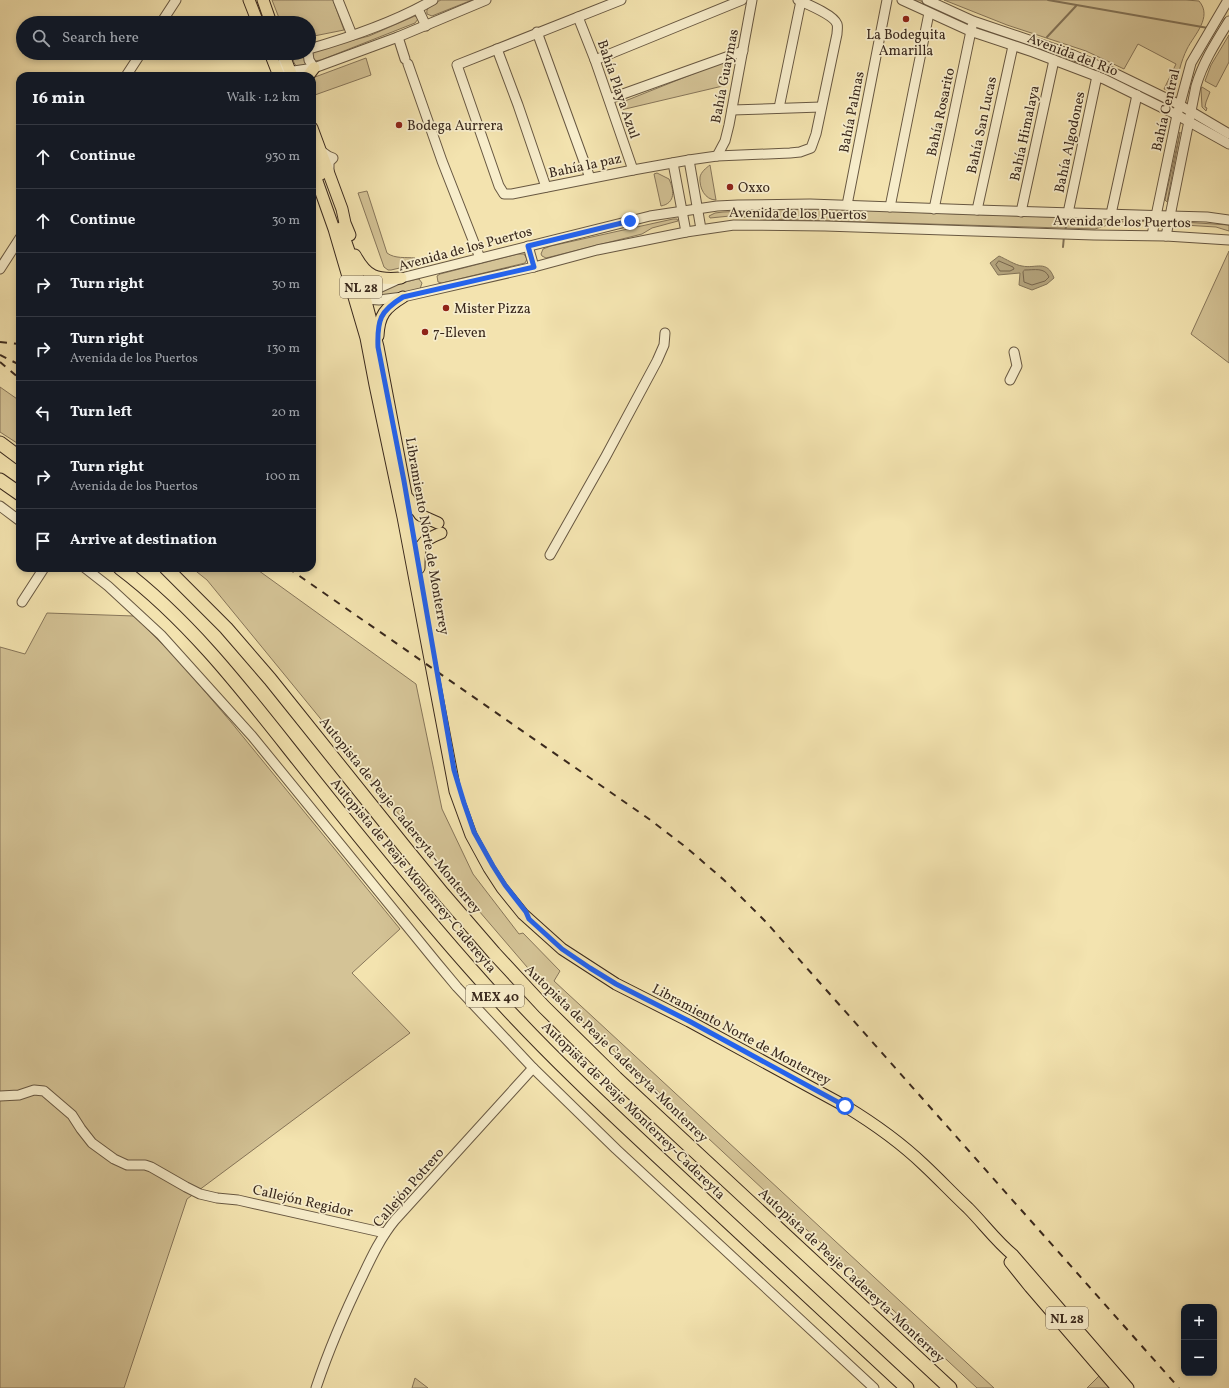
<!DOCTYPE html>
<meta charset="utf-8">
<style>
:root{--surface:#171b24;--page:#242831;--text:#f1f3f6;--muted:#9ea1a6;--line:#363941}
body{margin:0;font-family:Vollkorn,serif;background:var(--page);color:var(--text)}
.controls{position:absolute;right:12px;bottom:12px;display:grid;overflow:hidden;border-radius:8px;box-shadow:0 2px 6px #0003}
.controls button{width:36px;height:36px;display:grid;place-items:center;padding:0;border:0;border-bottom:1px solid var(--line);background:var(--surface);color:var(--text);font:20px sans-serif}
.stop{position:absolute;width:12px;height:12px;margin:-9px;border:3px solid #2563eb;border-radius:50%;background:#fff}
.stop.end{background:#2563eb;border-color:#fff;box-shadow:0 1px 4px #0008}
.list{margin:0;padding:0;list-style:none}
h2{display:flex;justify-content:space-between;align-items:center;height:52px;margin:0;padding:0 16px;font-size:17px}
h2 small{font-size:13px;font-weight:400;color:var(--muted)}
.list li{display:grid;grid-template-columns:26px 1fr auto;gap:12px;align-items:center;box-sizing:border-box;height:64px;padding:0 16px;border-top:1px solid var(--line)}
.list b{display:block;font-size:15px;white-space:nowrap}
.list p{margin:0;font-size:13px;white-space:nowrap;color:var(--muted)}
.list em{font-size:13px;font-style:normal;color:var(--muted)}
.icon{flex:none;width:22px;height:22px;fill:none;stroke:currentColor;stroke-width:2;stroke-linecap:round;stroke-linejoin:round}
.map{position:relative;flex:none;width:1229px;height:1388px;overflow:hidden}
.search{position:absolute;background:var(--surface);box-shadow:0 2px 6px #0003;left:16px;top:16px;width:300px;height:44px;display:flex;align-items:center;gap:10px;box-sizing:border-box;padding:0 14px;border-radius:22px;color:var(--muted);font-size:15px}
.panel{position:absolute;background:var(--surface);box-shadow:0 2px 6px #0003;left:16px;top:72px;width:300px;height:500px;border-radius:12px}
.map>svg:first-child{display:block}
</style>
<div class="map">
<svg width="1229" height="1388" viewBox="0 0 1229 1388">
<rect width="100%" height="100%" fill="#f3e3af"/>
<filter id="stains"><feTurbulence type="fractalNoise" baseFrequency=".005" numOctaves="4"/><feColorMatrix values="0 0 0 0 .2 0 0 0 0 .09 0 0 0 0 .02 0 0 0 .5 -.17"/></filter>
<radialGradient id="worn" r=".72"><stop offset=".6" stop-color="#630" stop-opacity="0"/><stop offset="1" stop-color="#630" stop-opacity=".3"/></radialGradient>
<!-- green -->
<g fill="#d4c396" stroke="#87765a">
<path d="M 272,0 L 333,0 L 344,30 L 309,37 L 309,23 L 281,23 Z"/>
<path d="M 441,0 L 472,0 L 432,16 L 427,14 C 425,6 435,3 441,0 Z"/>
<path d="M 914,0 L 919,0 L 965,22 L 965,23 Z"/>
<path d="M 944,0 L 1186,0 L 1199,1 C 1213,17 1194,35 1187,49 C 1181,61 1178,75 1175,88 L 1170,91 L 1164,89 L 1176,64 L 1138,44 L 1124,69 L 1086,51 L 1007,25 Z"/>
<path d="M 415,16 L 418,19 L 415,23 L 321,60 L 314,61 L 312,60 L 311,52 L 315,50 L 369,36 Z"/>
<path d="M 983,28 L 1049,49 L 1104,73 L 1049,51 L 984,31 Z"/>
<path d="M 1229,35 L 1229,62 L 1216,87 L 1205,81 L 1211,65 Z"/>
<path d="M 306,53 L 309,65 C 301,67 294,69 293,58 L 295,56 Z"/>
<path d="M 366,58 L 371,75 L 312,96 L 312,79 L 315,77 Z"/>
<path d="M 728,60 L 732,60 L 733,61 L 727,85 L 621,110 L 620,103 Z"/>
<path d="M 1202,87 L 1210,92 L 1206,102 L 1205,107 L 1207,108 L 1206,111 L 1202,107 L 1201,89 Z"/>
<path d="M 1180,132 L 1180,133 L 1167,202 L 1165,200 Z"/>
<path d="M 710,165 L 716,200 C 705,200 699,188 700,177 C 701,172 706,168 710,165 Z"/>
<path d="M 657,173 L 669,179 C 674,190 676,203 661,206 L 654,174 Z"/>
<path d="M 367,191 L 387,253 C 395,259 406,257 415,258 L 417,264 L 391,270 L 388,270 L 384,267 L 358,193 Z"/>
<path d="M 825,208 L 931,213 L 1141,220 L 1150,221 L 1117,222 L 1095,229 L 765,219 L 730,216 L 710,218 L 709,216 L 715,213 L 723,212 Z"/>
<path d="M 673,219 L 677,219 L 678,221 L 652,228 L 642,234 L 546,258 L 542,256 L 541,254 L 543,249 L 551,246 Z"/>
<path d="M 1183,222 L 1229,225 L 1229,231 L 1216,227 L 1184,225 L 1182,224 Z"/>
<path d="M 1229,251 L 1229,363 L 1191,334 Z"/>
<path d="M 518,254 L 524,254 L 527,259 L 525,263 L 442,283 L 438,282 L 437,276 L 440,274 Z"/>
<path d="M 417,279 L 419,279 L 422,283 L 420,289 L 384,298 L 379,294 L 383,288 Z"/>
<path d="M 0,387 L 20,401 L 20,445 L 0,432 Z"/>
<path d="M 192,568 L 255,568 L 416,684 L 442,809 L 473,874 L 519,934 L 523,933 L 560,971 L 554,981 L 994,1388 L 977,1388 L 539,981 L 455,883 L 207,580 Z"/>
<path d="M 47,613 L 134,616 L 178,660 L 231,722 L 400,929 L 352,973 L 410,1033 L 187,1199 L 124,1388 L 0,1388 L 0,647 L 25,654 Z"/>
<path d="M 1099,1376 L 1110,1388 L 1087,1388 Z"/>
<path d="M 415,1378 L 428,1388 L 412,1388 Z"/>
</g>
<!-- water -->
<path fill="#b4a47d" stroke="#837357" d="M 999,256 C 1006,259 1015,265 1022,266 C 1036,269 1047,259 1054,278 L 1047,284 L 1032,290 L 1019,285 L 1020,273 L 998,275 L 990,263 Z"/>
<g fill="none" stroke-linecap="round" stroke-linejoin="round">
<!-- shore -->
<g stroke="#77664d" stroke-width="1">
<path d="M 999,261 L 1013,267 L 1014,269 L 1010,271 L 1000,271 L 996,265 Z"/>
<path d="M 1025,270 C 1034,270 1045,267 1049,277 L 1045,281 L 1032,285 L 1024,282 L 1023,272 Z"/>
</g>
<!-- stream -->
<g stroke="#837357" stroke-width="2">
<path d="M 1048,0 L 1208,28"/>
<path d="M 1047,37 L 1076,6"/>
<path d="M 1065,232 L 1068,216"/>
<path d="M 1063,247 L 1064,236"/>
</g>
<!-- minor casing -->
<g stroke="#685842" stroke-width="11">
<g id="minor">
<path d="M 338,0 L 352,35"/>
<path d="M 621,0 L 457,65 L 499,186 L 504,194 L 512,194 L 633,170 L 689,160 L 717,156 L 790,153 L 800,152 L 811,148 L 816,134 L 837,34 C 837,31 838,27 837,24 C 834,15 807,4 798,0"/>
<path d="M 902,0 L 970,31 L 1033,52 L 1104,79 L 1177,115 L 1229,144"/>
<path d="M 927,0 L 973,21 L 1073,55 L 1108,70 L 1180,105 L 1229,134"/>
<path d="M 418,9 L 426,26"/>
<path d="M 578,17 L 595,60 L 633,170"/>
<path d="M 161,23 L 176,0"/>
<path d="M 537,32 L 590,178"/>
<path d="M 398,37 L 405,59"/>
<path d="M 309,49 C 351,37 395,22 433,0"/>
<path d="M 497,49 L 518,105 L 546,187"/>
<path d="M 294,53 C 287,56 283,59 282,67 L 294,71 L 314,68 L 398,37 L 486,0"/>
<path d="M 308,53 L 309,60 L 314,68"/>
<path d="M 595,60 L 742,0"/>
<path d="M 408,64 L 442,161 L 480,258"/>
<path d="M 126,76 L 141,53"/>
<path d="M 609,99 L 743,51"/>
<path d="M 779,108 L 801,1"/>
<path d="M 732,110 L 821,107"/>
<path d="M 321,151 L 328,156 L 333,158 L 329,162 L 329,172"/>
<path d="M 717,156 L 725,141 L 729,125 L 752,0"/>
<path d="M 689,160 L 701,229"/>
<path d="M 673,163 L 686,232"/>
<path d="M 847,205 L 887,0"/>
<path d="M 890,207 L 929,13"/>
<path d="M 934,209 L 972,26"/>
<path d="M 977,210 L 1013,46"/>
<path d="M 1021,212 L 1054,60"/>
<path d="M 1068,213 L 1097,76"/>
<path d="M 1111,214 L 1137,95"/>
<path d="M 1152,235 L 1177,115 L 1191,63 L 1228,0"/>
<path d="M 1166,236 L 1196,86 C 1203,62 1216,42 1229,21"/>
<path d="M 528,246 L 534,267"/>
<path d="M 0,269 L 20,238"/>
<path d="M 365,299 L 379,288 L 401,278 L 650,216 L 717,206 L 738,205 L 810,204 L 977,210 L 1170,216 L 1207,217 L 1229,220"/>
<path d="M 365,299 L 379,300 L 403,297 L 534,267 L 597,250 L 686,232 L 734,225 L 825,226 L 1094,235 L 1166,236 L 1229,240"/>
<path d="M 1010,380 L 1017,366 L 1014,352"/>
<path d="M 0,506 L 20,521"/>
<path d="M 550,555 L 606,456 L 657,361 L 664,345 L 665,333"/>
<path d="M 85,568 L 108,586 L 161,635 L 252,736 L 437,963 L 457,987 L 533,1068 L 616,1149 L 874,1388"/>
<path d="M 22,602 L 44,568"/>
<path d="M 0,1096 L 19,1095 L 34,1090 L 44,1091 L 72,1115 L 81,1129 L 92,1143 L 114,1159 L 127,1165 L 145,1165 L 151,1167 L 186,1187 L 200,1194 L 217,1198 L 238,1200 L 385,1233"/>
<path d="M 316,1388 C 329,1349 345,1312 363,1275 C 372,1256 381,1237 395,1220 L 533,1068"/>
</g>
</g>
<!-- major casing -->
<g stroke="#3a291d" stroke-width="13">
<g id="major">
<path d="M 249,0 L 258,23"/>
<path d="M 263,0 L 271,23"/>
<path d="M 270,53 L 279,76"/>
<path d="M 283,53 L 292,76"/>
<path d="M 308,76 L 314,68"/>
<path d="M 312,128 L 342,209 L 345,223 L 350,235"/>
<path d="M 312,149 L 321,174"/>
<path d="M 312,167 L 334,229 L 366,338 L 375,385 L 403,517 L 455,791 L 471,835 L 489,868 L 502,888 L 523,914 L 562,949 L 616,984 L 689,1021 L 845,1106 C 873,1123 900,1142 924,1165 C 939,1179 953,1194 968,1208 C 983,1223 996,1241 1013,1255 L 1128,1388"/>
<path d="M 341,228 L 364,294 L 378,347 L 409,510"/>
<path d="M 355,255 C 367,277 376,280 401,278"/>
<path d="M 378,336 C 379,315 385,308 403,297"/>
<path d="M 409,499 L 420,515 L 438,523"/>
<path d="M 419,568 C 419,545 419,542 441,533"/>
<path d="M 1010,1262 L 1030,1287 L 1117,1388"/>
</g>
</g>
<!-- highway casing -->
<g stroke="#3a291d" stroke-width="15">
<g id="highway">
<path d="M 0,443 L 20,458"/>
<path d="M 0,480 L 20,494"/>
<path d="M 120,568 C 189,620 242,689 295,756 C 352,828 409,899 470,968 C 544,1053 627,1128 710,1205 C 776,1266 842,1327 907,1388"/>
<path d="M 166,568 L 226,628 L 270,679 L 403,845 L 443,894 L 494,953 L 544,1007 L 616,1078 L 950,1388"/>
</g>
</g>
<!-- minor -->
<use href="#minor" stroke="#f7edcb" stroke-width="9"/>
<!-- major -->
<use href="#major" stroke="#f3e3af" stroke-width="11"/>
<!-- highway -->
<use href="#highway" stroke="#f3e3af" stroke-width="13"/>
<!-- rail -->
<g stroke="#3a291d" stroke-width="2" stroke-dasharray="7 7" stroke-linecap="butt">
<path d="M 0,342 L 20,344"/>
<path d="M 0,355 L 20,365"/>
<path d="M 0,362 L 20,379"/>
<path d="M 288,568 L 649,819 L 687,848 L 724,880 L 766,922 L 1179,1388"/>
</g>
</g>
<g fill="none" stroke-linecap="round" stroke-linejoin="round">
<!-- route -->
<path stroke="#2563eb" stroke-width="5" d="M 630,221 L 528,246 L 534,267 L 403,297 C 380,311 377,320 378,347 L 404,481 L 454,770 L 464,803 L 474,832 L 493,866 L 505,885 L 526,912 L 529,919 L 562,949 L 590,968 L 616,984 L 689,1021 L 845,1106"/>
</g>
<!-- markers -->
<g fill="#8f2418" stroke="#f7edcb" stroke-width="1.5">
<circle cx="906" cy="19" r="4"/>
<circle cx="399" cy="125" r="4"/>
<circle cx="730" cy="187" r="4"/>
<circle cx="446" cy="308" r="4"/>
<circle cx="425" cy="332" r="4"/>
</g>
<g text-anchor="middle" stroke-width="3.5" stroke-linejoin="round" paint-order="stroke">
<!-- shield labels -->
<g fill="#f7edcb" stroke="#736451" stroke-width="1">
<rect x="340" y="276" width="42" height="22" rx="3"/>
<rect x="466" y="985" width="58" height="22" rx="3"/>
<rect x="1046" y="1307" width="42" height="22" rx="3"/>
</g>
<g font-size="13" font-weight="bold" fill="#3a291d">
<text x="361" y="292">NL 28</text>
<text x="495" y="1001">MEX 40</text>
<text x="1067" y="1323">NL 28</text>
</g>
<!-- poi labels -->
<g font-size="14" fill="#3a291d" stroke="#f7edcb" text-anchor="start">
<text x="906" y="39" text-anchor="middle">La Bodeguita<tspan x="906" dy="16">Amarilla</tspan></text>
<text x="407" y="130">Bodega Aurrera</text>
<text x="738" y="192">Oxxo</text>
<text x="454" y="313">Mister Pizza</text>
<text x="433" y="337">7-Eleven</text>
</g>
<!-- street labels -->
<g font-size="14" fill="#3a291d" stroke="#f7edcb">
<text transform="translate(1073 54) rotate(21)" y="5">Avenida del Río</text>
<text transform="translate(724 76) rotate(-79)" y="5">Bahía Guaymas</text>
<text transform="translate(619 89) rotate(71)" y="5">Bahía Playa Azul</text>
<text transform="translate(1165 110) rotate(-77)" y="5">Bahía Central</text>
<text transform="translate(851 112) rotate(-79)" y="5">Bahía Palmas</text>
<text transform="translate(940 112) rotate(-78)" y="5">Bahía Rosarito</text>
<text transform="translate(981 125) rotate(-78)" y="5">Bahía San Lucas</text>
<text transform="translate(1024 133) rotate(-78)" y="5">Bahía Himalaya</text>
<text transform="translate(1069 142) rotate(-78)" y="5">Bahía Algodones</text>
<text transform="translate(585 165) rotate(-12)" y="5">Bahía la paz</text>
<text transform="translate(798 213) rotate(1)" y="5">Avenida de los Puertos</text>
<text transform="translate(1122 221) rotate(1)" y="5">Avenida de los Puertos</text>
<text transform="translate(465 248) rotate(-15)" y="5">Avenida de los Puertos</text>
<text transform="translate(428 536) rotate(80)" y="5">Libramiento Norte de Monterrey</text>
<text transform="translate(401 815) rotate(51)" y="5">Autopista de Peaje Cadereyta-Monterrey</text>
<text transform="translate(414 875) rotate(50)" y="5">Autopista de Peaje Monterrey-Cadereyta</text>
<text transform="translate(742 1034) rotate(28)" y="5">Libramiento Norte de Monterrey</text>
<text transform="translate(617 1053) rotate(44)" y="5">Autopista de Peaje Cadereyta-Monterrey</text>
<text transform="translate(634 1110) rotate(44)" y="5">Autopista de Peaje Monterrey-Cadereyta</text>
<text transform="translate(408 1187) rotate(-49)" y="5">Callejón Potrero</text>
<text transform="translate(303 1200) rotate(13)" y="5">Callejón Regidor</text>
<text transform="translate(852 1275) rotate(43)" y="5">Autopista de Peaje Cadereyta-Monterrey</text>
</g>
</g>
<rect width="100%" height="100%" filter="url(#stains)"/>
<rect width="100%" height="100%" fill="url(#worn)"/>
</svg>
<div class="controls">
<button>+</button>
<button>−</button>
</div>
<div class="stop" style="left:845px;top:1106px"></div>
<div class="stop end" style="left:630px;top:221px"></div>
<div class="search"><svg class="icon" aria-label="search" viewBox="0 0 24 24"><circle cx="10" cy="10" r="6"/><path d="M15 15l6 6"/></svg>Search here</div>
<section class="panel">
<h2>16 min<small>Walk · 1.2 km</small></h2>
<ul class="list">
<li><svg class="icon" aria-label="ahead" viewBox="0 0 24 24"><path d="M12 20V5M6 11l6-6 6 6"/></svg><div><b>Continue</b></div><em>930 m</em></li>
<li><svg class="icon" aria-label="ahead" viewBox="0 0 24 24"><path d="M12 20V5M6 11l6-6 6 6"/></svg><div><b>Continue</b></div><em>30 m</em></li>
<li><svg class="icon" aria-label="right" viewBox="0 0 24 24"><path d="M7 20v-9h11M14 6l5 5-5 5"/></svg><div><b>Turn right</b></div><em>30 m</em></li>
<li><svg class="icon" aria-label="right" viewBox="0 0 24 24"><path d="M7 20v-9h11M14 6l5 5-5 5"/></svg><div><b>Turn right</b><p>Avenida de los Puertos</p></div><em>130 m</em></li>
<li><svg class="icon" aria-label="left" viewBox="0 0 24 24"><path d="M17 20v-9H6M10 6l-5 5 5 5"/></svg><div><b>Turn left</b></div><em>20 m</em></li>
<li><svg class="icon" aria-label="right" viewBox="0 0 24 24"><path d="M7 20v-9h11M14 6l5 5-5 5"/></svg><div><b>Turn right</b><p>Avenida de los Puertos</p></div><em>100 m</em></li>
<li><svg class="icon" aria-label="arrive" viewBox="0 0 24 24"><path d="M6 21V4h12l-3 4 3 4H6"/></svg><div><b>Arrive at destination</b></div></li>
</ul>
</section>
</div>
